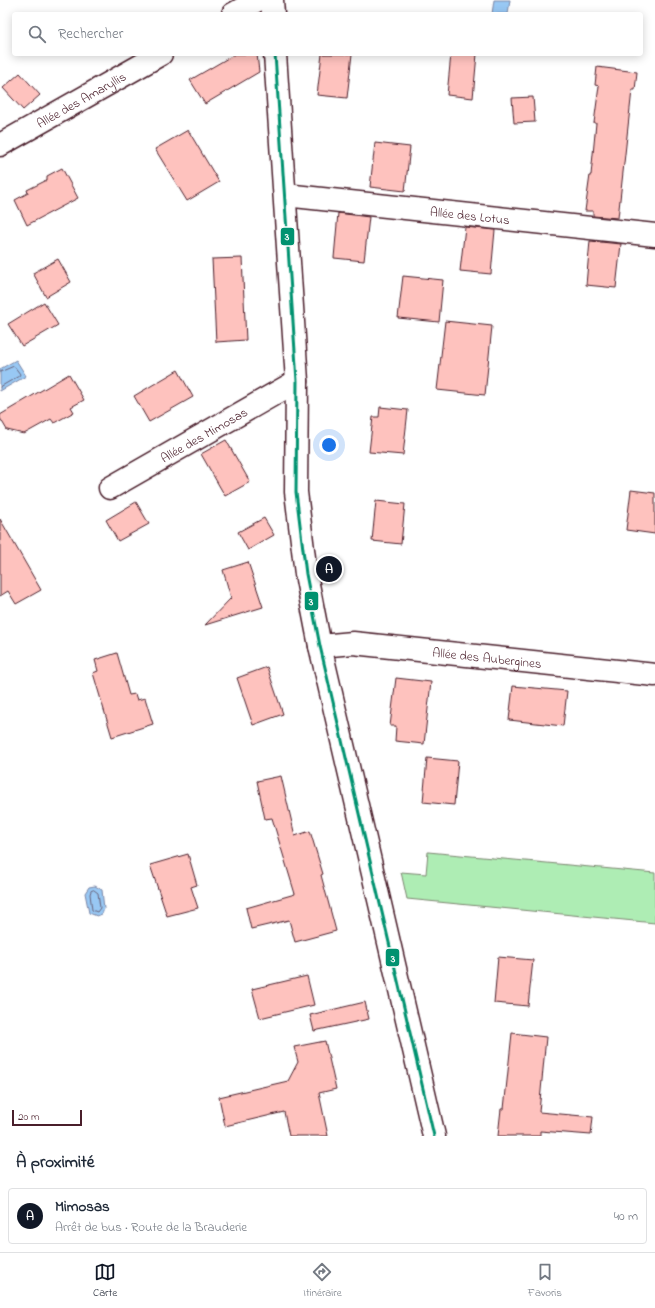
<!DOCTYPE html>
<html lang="fr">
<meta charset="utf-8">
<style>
:root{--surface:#fff;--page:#f6f6f7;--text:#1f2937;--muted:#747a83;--line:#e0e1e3;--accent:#111827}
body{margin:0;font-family:"Indie Flower",sans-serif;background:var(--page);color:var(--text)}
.scale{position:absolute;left:12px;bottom:10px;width:70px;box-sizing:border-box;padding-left:4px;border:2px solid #4a1f2b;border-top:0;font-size:11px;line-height:14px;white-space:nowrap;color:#4a1f2b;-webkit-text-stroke:3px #fff;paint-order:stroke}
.you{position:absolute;left:329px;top:445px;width:14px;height:14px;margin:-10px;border:3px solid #fff;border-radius:50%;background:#1a73e8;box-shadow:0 0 0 6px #1a73e833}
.badge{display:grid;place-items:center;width:26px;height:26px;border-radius:50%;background:var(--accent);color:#fff;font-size:13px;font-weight:700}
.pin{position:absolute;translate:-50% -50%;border:2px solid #fff;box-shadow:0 1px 4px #0006}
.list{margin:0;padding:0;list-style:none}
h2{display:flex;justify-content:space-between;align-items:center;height:52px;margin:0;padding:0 16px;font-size:17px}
h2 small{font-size:13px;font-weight:400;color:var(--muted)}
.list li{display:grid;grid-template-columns:26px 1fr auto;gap:12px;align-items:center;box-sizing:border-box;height:56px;margin:0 8px 8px;padding:0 8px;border:1px solid var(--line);border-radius:4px}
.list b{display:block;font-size:15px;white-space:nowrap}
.list p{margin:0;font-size:13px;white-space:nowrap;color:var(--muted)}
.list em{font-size:13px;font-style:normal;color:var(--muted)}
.icon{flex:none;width:22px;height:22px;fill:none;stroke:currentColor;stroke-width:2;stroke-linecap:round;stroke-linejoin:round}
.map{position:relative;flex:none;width:655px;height:1136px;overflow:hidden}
.search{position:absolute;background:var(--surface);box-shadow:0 2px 10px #0003;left:12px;right:12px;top:12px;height:44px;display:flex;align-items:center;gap:10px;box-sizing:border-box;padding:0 14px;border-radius:4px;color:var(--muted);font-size:15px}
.sheet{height:116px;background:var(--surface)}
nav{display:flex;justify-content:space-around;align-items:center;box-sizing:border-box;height:56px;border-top:1px solid var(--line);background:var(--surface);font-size:11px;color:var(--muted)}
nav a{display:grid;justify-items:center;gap:2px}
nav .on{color:var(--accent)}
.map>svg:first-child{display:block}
</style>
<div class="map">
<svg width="655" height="1136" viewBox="0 0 655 1136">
<rect width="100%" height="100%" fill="#fff"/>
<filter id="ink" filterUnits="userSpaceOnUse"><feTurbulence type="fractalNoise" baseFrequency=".025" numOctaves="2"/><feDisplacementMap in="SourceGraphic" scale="8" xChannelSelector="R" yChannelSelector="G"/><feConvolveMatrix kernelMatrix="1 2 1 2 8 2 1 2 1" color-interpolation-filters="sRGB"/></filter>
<g filter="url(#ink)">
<!-- green -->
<path fill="#aeedb4" stroke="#7c8670" d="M 428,852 L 655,873 L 655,923 L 407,899 L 401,872 L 426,874 Z"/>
<!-- water -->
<g fill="#98c8f4" stroke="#7984a4">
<path d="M 494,0 L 510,0 L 508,14 L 492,14 Z"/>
<path d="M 16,360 L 26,376 L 0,391 L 0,369 Z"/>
<path d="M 95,886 L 102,890 L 104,909 L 102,914 L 97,916 L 89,913 L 85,893 L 89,887 Z"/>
</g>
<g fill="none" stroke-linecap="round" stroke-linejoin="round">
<!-- shore -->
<g stroke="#69637b" stroke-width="1">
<path d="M 0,372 L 14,366 L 20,374 L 19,376 L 0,387"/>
<path d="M 94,890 L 98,893 L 100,908 L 97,912 L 92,910 L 90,894 L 91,891 Z"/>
</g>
</g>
<!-- building -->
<g fill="#fec2be" stroke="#4a1f2b">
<path d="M 235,54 L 257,54 L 259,72 L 205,104 L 190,80 Z"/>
<path d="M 322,54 L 352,54 L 347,98 L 317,95 Z"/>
<path d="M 451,54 L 477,54 L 473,98 L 447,95 Z"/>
<path d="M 597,67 L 637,72 L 635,90 L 632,90 L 618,218 L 593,216 L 593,211 L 585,211 L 590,175 L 591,175 L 596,123 L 594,123 L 599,86 L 595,85 Z"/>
<path d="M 20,73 L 40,95 L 23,110 L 3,88 Z"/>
<path d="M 533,97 L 535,122 L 514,123 L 512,98 Z"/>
<path d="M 188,130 L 219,182 L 187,201 L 155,149 Z"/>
<path d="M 375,143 L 410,147 L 405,191 L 370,187 Z"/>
<path d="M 62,168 L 78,198 L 27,225 L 15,200 L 28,193 L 27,190 L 47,180 L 47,176 Z"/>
<path d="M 338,213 L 369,217 L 364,261 L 334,258 Z"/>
<path d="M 465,227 L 495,230 L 491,274 L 460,271 Z"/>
<path d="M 590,241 L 621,244 L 616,288 L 586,285 Z"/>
<path d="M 242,258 L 246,340 L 216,342 L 212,259 Z"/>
<path d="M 58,259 L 71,282 L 46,297 L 33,273 Z"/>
<path d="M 403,276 L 443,280 L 439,322 L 398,318 Z"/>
<path d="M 44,302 L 58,325 L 22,346 L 8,324 Z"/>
<path d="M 445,321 L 492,326 L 485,395 L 437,390 Z"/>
<path d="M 178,370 L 193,397 L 149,422 L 134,396 Z"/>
<path d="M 69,374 L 84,400 L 71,407 L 74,412 L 54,423 L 51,419 L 24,434 L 7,430 L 0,418 L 0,415 Z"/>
<path d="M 380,407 L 408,410 L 403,455 L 369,452 L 373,417 L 379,417 Z"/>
<path d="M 226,440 L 250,482 L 225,496 L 201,454 Z"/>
<path d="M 631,490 L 655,493 L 655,534 L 626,530 Z"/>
<path d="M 376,501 L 405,504 L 401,544 L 372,541 Z"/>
<path d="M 136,502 L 149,524 L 118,541 L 106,520 Z"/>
<path d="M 264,518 L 274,535 L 248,550 L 238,532 Z"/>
<path d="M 0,519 L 41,590 L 16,604 L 8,591 L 0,596 Z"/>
<path d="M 248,562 L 263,607 L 205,625 L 231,598 L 223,570 Z"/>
<path d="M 117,653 L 129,695 L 135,694 L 137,700 L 145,698 L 153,724 L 112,737 L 93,673 L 98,671 L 95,660 Z"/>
<path d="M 267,667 L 283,714 L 253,725 L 237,678 Z"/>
<path d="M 396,678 L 431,682 L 424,744 L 395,741 L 396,726 L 390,726 Z"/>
<path d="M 513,686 L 567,691 L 563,726 L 509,720 Z"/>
<path d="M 427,758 L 458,761 L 454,805 L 423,802 Z"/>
<path d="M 281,776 L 295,836 L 310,831 L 323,874 L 321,875 L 336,931 L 295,942 L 289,920 L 251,929 L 246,908 L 295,894 L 272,818 L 265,819 L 257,781 Z"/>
<path d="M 188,854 L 197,885 L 191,887 L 198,908 L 167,916 L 150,865 Z"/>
<path d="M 498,957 L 533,960 L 528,1006 L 494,1003 Z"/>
<path d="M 307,976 L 314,1005 L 260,1018 L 252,989 Z"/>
<path d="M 365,1002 L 369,1019 L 314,1031 L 310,1015 Z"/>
<path d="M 512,1033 L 546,1037 L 539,1112 L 593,1117 L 591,1135 L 540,1131 L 540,1136 L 498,1136 L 501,1109 L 504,1109 Z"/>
<path d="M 325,1041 L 336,1089 L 319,1093 L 328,1136 L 289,1136 L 284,1112 L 225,1126 L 219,1097 L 288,1081 L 298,1062 L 294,1047 Z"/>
</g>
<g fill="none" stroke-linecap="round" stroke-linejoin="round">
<!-- minor casing -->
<g stroke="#4a1f2b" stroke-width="25">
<g id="minor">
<path d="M 272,0 L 273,14"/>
<path d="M 233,14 L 258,0"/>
<path d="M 275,54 L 297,381 L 296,492 L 306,574 L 320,646 L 434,1136"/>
<path id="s1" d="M 0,145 L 161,54"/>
<path id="s2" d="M 285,195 L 655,235"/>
<path id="s3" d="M 110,488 L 297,381"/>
<path id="s4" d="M 320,646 L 353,643 L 655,675"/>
</g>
</g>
<!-- minor -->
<use href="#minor" stroke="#fff" stroke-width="22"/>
<!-- bus-1 casing -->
<g stroke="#fff" stroke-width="6">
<path id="bus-1" d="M 275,54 L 297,381 L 296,492 L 306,574 L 320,646 L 434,1136"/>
</g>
<!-- bus-1 -->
<use href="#bus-1" stroke="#009270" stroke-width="3"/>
</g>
</g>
<g text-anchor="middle" stroke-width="3" stroke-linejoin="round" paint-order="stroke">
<!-- street labels -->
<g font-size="13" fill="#4a1f2b" stroke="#fff">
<text dy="5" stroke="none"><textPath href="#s1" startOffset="93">Allée des Amaryllis</textPath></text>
<text dy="5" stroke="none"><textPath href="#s2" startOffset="186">Allée des Lotus</textPath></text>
<text dy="5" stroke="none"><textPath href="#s3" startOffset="108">Allée des Mimosas</textPath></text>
<text dy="5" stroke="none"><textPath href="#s4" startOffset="168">Allée des Aubergines</textPath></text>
</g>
</g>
<g stroke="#fff" stroke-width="1.5">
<rect x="280" y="227" width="15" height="19" rx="4" fill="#009270"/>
<rect x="304" y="591" width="15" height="20" rx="4" fill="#009270"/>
<rect x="385" y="948" width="15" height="19" rx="4" fill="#009270"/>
</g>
<g font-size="11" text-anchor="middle" font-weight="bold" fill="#fff">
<text x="287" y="240">3</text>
<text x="311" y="605">3</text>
<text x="393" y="962">3</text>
</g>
</svg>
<div class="scale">20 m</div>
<div class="you"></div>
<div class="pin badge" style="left:329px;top:569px">A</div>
<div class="search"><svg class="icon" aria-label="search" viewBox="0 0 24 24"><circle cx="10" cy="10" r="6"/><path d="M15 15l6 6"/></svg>Rechercher</div>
</div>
<section class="sheet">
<h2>À proximité<small></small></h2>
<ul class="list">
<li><span class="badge">A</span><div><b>Mimosas</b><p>Arrêt de bus · Route de la Brauderie</p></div><em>40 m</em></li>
</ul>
</section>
<nav>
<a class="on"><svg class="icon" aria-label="map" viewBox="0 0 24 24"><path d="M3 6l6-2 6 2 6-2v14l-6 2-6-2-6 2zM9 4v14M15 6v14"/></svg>Carte</a>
<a><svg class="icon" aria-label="directions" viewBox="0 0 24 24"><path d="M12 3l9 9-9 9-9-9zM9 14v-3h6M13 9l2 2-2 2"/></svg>Itinéraire</a>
<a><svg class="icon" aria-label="saved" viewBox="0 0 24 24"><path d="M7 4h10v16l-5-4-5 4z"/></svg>Favoris</a>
</nav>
